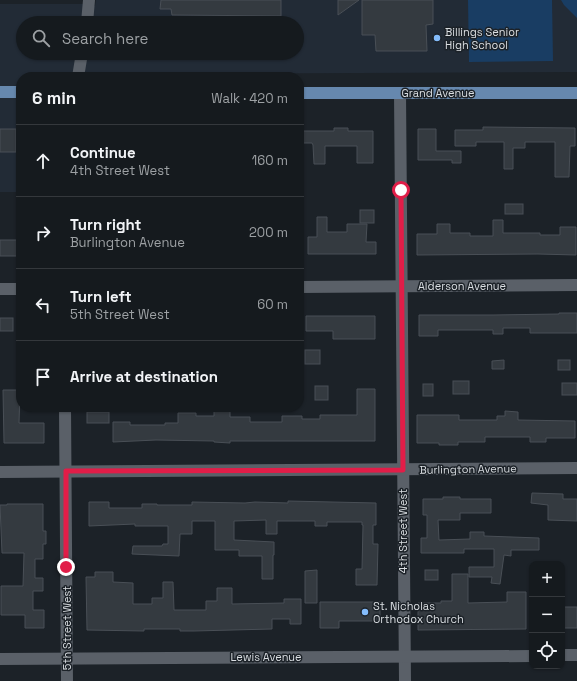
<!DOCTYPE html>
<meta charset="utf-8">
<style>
:root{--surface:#151a1e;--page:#22272b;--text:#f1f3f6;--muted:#9da1a4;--line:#34383c}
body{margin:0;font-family:"Space Grotesk",sans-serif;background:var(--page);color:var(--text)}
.controls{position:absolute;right:12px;bottom:12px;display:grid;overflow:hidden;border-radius:8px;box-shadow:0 1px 3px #0004}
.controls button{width:36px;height:36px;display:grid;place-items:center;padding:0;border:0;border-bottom:1px solid var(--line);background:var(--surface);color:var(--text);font:20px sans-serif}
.stop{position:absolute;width:12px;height:12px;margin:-9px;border:3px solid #e11d48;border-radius:50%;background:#fff}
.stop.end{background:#e11d48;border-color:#fff;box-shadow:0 1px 4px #0008}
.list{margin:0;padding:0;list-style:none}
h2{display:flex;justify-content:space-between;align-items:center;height:52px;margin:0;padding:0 16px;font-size:17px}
h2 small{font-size:13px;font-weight:400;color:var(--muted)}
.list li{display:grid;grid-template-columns:26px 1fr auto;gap:12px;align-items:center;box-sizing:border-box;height:72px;padding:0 16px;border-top:1px solid var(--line)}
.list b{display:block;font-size:15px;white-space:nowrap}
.list p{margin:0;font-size:13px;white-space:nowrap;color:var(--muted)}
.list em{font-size:13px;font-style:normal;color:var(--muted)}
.icon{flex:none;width:22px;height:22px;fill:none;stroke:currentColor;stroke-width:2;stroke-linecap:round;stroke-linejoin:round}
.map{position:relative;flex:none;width:577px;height:681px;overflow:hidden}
.search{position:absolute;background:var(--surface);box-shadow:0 1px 3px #0004;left:16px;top:16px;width:288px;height:44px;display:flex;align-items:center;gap:10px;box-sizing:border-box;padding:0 14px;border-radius:22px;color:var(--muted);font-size:15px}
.panel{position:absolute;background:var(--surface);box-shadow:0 1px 3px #0004;left:16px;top:72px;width:288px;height:340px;border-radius:16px}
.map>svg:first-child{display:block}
</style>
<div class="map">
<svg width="577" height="681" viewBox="0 0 577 681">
<rect width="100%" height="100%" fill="#1c2228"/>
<!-- built -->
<path fill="#222b36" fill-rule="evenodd" d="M 96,0 L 577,0 L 577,72 L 175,74 L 175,77 L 21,77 L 21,192 L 0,192 L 0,4 L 89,4 L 95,6 ZM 23,23 L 297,23 L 297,53 L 23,53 Z"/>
<!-- green -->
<g fill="#193d63">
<path d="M 468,0 L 552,0 L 553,61 L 469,62 Z"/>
<path d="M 561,0 L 577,0 L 577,18 L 564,5 Z"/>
</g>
<!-- building -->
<g fill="#343a40" stroke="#494f56">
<path d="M 161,0 L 281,0 L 281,16 L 172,15 L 171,9 L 160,9 Z"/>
<path d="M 338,0 L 359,0 L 338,15 Z"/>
<path d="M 362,0 L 433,0 L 433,24 L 426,25 L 427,51 L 376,51 L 375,35 L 362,35 Z"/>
<path d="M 483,127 L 575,128 L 575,146 L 570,146 L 569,177 L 555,177 L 555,142 L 525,142 L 525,148 L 513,148 L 513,169 L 504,169 L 504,142 L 476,142 L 476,146 L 455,146 L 455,130 L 483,130 Z"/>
<path d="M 334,128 L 348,128 L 348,131 L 373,131 L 373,163 L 357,163 L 357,146 L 325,146 L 325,164 L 314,164 L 313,145 L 312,143 L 299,143 L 299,131 L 334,131 Z"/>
<rect x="0" y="129" width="16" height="23"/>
<path d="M 418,129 L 436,129 L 436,151 L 461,151 L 461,163 L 452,163 L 452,160 L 418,160 Z"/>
<rect x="505" y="204" width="18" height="10"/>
<rect x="360" y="210" width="14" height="13"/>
<path d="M 317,217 L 327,217 L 327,232 L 347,232 L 347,224 L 367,224 L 366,242 L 376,242 L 376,254 L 308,254 L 308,237 L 317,237 Z"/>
<path d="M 493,220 L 503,220 L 503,233 L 540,233 L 540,235 L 560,235 L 560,227 L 576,227 L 576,255 L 538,254 L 417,255 L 417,234 L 437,234 L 437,224 L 450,224 L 450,233 L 470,233 L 470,236 L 493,236 Z"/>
<rect x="0" y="240" width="19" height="16"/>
<path d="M 559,313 L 577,313 L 577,333 L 530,333 L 530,328 L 503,328 L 503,334 L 493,334 L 493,330 L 438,330 L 438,336 L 419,336 L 419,315 L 493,315 L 559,314 Z"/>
<path d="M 306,316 L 375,316 L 375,339 L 333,339 L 333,331 L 306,331 Z"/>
<rect x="0" y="318" width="13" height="13"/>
<rect x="305" y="350" width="15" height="14"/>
<path d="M 504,360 L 504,369 L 492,369 L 492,361 Z"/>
<rect x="558" y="360" width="12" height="10"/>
<rect x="453" y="381" width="16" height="13"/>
<rect x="562" y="383" width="15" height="12"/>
<rect x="423" y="384" width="10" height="12"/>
<rect x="315" y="386" width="13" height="14"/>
<path d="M 357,389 L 375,389 L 375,441 L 230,441 L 230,443 L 214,442 L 214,441 L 156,440 L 113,442 L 113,422 L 130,422 L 130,425 L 165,425 L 165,423 L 178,423 L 178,413 L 196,413 L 196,416 L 214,416 L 214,410 L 230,410 L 230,417 L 250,417 L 250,422 L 282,422 L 282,416 L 302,416 L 302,419 L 320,419 L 320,415 L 357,415 Z"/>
<path d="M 3,390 L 20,390 L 19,423 L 44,423 L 44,443 L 4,443 Z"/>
<path d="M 505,411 L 518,412 L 518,420 L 575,421 L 575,438 L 546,438 L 546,442 L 530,442 L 530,437 L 485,437 L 485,442 L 458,442 L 458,445 L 439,445 L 439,443 L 417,443 L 417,415 L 459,415 L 459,420 L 497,420 L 497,416 L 505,416 Z"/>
<rect x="87" y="412" width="22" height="11"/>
<path d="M 532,493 L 563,494 L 563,499 L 577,499 L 577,521 L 548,520 L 548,505 L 531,503 Z"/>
<path d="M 443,497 L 460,497 L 460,499 L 491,499 L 491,513 L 460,513 L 460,520 L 438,520 L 439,540 L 470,539 L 470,532 L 484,532 L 484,536 L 539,538 L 539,550 L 511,550 L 511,556 L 504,555 L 500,584 L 491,583 L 492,577 L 469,577 L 469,567 L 494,567 L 494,549 L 464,549 L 464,553 L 421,553 L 421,538 L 427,538 L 427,515 L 423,515 L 423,499 L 443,499 Z"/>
<path d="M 288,501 L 376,503 L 376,525 L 373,525 L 373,544 L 378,544 L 377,585 L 356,585 L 356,569 L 362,569 L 363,525 L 362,525 L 362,522 L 327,522 L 327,526 L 315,526 L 315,521 L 277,521 L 277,534 L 266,534 L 266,520 L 234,521 L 234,540 L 274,542 L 274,555 L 273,555 L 273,579 L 262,579 L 262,556 L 239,556 L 239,550 L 215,550 L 215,521 L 192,521 L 192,534 L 180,534 L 179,556 L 132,554 L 133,546 L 162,546 L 163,544 L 168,544 L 168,526 L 135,526 L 135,524 L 89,526 L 89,502 L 109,502 L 109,508 L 142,508 L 142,504 L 157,504 L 157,505 L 192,505 L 192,502 L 245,503 L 255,502 L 288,503 Z"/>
<path d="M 7,504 L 43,504 L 43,531 L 46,531 L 46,544 L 43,544 L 43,559 L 35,559 L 35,578 L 43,578 L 43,591 L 33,591 L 33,610 L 44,610 L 44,628 L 25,628 L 25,615 L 1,615 L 1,586 L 23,586 L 24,553 L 2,553 L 0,505 L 7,505 Z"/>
<path d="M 317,570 L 317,603 L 305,603 L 305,571 Z"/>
<rect x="425" y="570" width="13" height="10"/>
<path d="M 95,572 L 113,572 L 113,582 L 133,583 L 133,604 L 152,604 L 152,598 L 163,598 L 163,582 L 173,582 L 174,610 L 206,610 L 206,601 L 217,601 L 217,588 L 232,588 L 232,604 L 284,603 L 284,599 L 301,599 L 301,624 L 290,624 L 290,619 L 272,619 L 272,629 L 194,631 L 180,631 L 180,629 L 144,629 L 144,631 L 87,630 L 86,577 L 95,577 Z"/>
<path d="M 452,574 L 468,574 L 468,603 L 507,602 L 507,592 L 526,592 L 526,629 L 418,630 L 418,603 L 441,603 L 441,601 L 452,601 Z"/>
<path d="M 320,602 L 380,602 L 380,621 L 339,621 L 339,628 L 320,628 Z"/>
<rect x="564" y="607" width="13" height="21"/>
</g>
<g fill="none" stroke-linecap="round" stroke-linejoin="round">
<!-- street -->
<g stroke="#5a6068" stroke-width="12">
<path d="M 400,93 L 405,681"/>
<path d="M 299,287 L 577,285"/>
<path d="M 0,289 L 21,289"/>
<path d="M 0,472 L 577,468"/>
</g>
<!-- secondary -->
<g stroke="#5a6068" stroke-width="12">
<path d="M 87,23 L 89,0"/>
<path d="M 78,77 L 82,53"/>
<path d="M 65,407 L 67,681"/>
<path d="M 562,655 L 577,655"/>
<path d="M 0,659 L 532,656"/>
</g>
<!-- primary -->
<g stroke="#6688ae" stroke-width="12">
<path d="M 0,92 L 21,92"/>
<path d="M 299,93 L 577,93"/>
</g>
</g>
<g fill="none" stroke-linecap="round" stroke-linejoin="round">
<!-- route -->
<path stroke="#e11d48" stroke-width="5" d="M 66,567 L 66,471 L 403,470 L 401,190"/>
</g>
<!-- markers -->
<g fill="#84bcfb" stroke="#1c2228" stroke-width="1.5">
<circle cx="437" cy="38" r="4"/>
<circle cx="365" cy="612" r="4"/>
</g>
<g text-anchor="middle" stroke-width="3" stroke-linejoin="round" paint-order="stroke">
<!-- poi labels -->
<g font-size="11" fill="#dadee2" stroke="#1c2228" text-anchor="start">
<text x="445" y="36">Billings Senior<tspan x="445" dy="13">High School</tspan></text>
<text x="373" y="610">St. Nicholas<tspan x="373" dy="13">Orthodox Church</tspan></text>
</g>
<!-- street labels -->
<g font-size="11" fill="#dadee2" stroke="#1c2228">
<text x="438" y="97">Grand Avenue</text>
<text x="462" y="290">Alderson Avenue</text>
<text transform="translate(468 469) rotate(-1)" y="4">Burlington Avenue</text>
<text transform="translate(403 531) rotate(-90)" y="4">4th Street West</text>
<text transform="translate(67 628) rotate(-90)" y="4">5th Street West</text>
<text x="266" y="661">Lewis Avenue</text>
</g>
</g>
</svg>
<div class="controls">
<button>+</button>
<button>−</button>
<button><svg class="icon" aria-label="locate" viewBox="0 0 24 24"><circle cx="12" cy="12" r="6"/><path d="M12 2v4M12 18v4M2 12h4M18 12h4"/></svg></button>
</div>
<div class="stop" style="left:401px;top:190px"></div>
<div class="stop end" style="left:66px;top:567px"></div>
<div class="search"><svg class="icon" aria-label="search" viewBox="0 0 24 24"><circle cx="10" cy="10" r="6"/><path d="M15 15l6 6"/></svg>Search here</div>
<section class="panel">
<h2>6 min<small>Walk · 420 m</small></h2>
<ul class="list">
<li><svg class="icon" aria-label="ahead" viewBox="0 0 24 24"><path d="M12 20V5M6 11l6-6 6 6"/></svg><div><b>Continue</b><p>4th Street West</p></div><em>160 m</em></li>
<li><svg class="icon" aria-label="right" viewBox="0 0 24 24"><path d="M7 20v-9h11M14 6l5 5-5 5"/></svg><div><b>Turn right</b><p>Burlington Avenue</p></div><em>200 m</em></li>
<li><svg class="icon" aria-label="left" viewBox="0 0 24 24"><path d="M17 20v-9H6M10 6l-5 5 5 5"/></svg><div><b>Turn left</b><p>5th Street West</p></div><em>60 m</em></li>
<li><svg class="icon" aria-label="arrive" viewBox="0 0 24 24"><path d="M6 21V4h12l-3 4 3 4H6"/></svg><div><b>Arrive at destination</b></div></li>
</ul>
</section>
</div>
